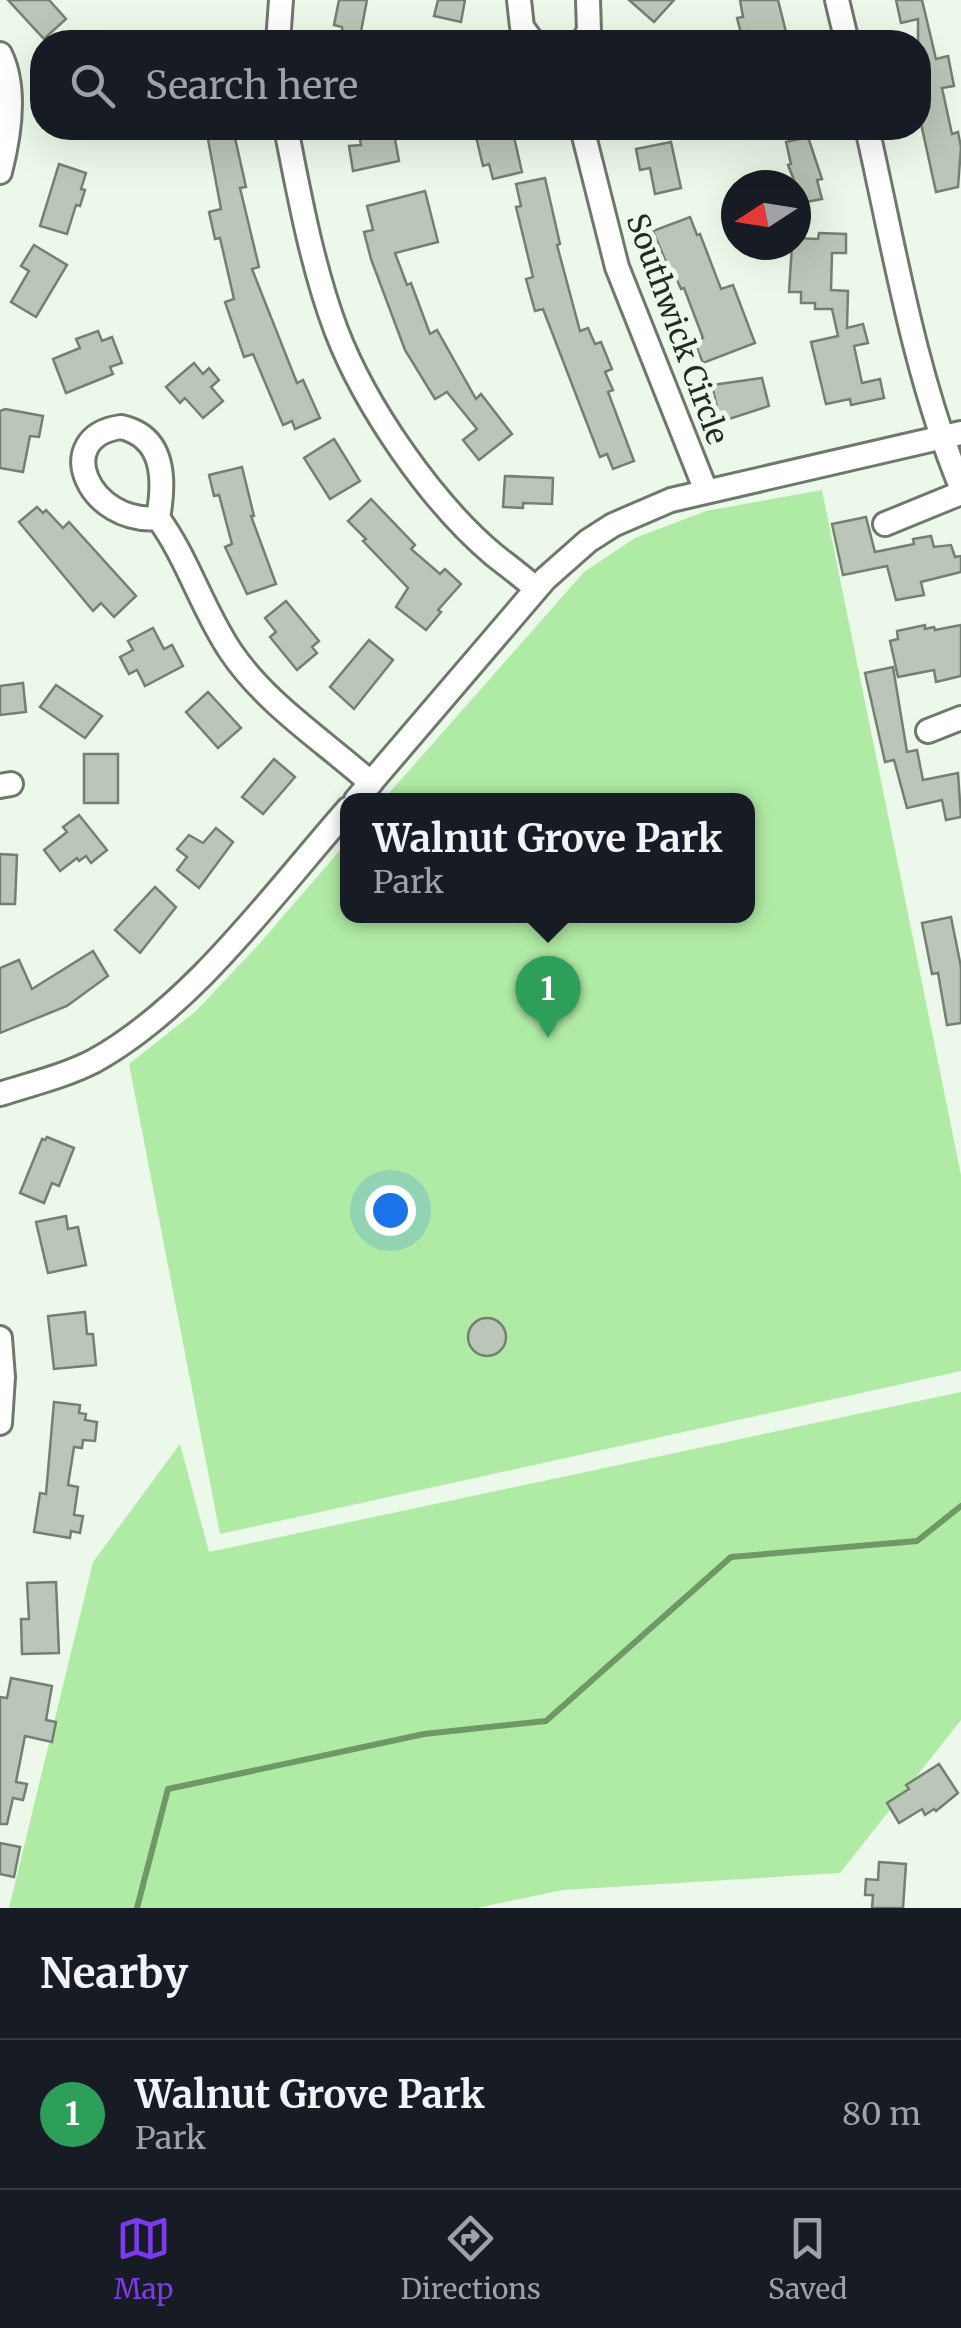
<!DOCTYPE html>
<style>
:root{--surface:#171b24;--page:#242831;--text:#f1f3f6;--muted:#9ea1a6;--line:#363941;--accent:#7c3aed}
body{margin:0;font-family:Merriweather,serif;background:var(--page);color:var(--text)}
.compass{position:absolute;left:721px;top:170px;width:90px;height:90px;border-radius:50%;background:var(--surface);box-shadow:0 10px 40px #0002;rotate:258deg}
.you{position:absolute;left:390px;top:1210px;width:35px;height:35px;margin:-25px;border:8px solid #fff;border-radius:50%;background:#1a73e8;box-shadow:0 0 0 15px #1a73e833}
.badge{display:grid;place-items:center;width:65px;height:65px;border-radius:50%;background:var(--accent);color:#fff;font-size:32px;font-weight:700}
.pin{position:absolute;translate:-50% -82px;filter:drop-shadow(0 2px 5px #0008)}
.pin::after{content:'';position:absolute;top:52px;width:35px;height:30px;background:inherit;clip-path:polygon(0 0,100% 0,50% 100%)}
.popup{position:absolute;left:340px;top:793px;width:415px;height:130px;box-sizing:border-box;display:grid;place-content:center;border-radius:20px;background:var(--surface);filter:drop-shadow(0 2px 8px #0005);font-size:32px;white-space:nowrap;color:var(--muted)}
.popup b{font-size:38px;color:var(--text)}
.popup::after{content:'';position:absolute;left:50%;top:100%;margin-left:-20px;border:20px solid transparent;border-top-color:var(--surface)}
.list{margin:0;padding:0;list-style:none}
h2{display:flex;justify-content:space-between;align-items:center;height:130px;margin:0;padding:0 40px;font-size:42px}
h2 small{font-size:32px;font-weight:400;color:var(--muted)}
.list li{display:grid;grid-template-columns:65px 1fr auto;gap:30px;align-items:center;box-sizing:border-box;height:150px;padding:0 40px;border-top:2px solid var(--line)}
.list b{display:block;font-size:38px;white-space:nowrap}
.list p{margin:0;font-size:32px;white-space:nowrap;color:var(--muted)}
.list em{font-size:32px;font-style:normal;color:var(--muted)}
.icon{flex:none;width:55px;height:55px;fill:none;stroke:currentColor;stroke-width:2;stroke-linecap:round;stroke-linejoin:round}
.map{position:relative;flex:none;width:961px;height:1908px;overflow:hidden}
.search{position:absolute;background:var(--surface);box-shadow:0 10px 40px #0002;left:30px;right:30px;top:30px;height:110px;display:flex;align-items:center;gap:25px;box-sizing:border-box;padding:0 35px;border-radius:40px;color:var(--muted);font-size:38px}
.sheet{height:280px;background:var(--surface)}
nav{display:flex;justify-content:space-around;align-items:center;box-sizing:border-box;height:140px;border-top:2px solid var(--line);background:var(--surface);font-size:28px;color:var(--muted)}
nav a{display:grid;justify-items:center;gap:5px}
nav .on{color:var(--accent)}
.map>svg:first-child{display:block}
</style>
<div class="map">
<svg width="961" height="1908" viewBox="0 0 961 1908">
<rect width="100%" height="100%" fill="#ecf9ea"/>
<!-- green -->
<g fill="#b0eba5">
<path d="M 822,490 L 961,1175 L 961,1371 L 220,1534 L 129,1064 L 196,1011 L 260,943 L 348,841 L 348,916 L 748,916 L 748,800 L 383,800 L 584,572 L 635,538 L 706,511 Z"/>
<path d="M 961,1392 L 961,1720 L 840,1873 L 563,1890 L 477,1908 L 9,1908 L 93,1562 L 180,1444 L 209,1552 Z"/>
</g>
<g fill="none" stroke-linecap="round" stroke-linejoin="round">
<!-- stream -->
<path stroke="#6e9866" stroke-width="6" d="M 137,1908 L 168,1789 L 424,1734 L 546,1721 L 731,1557 L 917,1541 L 961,1506"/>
</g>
<!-- building -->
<g fill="#bac6b8" stroke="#748072" stroke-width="2.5">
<path d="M 8,0 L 49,0 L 66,19 L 44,39 Z"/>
<path d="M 339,0 L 367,0 L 359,42 L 343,42 L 342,27 L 334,25 Z"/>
<path d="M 438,0 L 465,0 L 461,22 L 434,16 Z"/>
<path d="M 629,0 L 674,0 L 654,22 Z"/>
<path d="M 740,0 L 778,0 L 786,32 L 751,40 L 749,31 L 741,33 L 737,18 L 743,17 Z"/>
<path d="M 896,0 L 922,0 L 936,59 L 948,56 L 954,86 L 942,88 L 952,134 L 958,132 L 961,147 L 958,187 L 936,192 L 918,110 L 918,19 L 901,23 Z"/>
<path d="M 358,128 L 393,128 L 399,161 L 353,171 L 349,146 L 361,145 Z"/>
<path d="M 474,128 L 512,128 L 522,172 L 493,179 L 489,164 L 483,166 Z"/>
<path d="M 233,129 L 246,187 L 240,188 L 259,267 L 252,269 L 297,383 L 303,380 L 320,418 L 295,429 L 292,421 L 283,425 L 253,354 L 244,357 L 225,302 L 234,299 L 220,238 L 215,239 L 209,212 L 221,209 L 207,134 Z"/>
<path d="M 808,137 L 822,179 L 817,180 L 822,199 L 796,204 L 796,185 L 788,165 L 791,164 L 786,142 Z"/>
<path d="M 671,142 L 681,188 L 655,194 L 650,168 L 640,170 L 636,149 Z"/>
<path d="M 59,164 L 86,173 L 81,189 L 85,190 L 80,206 L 76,205 L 67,234 L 40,226 Z"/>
<path d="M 545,178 L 560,244 L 557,245 L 580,331 L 588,328 L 595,344 L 601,342 L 612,369 L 605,372 L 613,390 L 608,392 L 634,461 L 613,469 L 607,454 L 600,457 L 543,309 L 535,311 L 526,279 L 533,277 L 516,207 L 521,206 L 516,184 Z"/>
<path d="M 425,191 L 438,242 L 395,253 L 407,285 L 411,283 L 430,334 L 437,330 L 476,399 L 481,394 L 512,434 L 479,460 L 463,440 L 477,429 L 447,392 L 435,399 L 405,350 L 371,259 L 364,232 L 373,230 L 367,206 Z"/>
<path d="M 690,217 L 697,235 L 700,234 L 721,289 L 733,285 L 755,343 L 703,363 L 694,341 L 703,338 L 684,288 L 681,289 L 677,280 L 674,281 L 653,231 Z"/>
<path d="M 819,233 L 846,234 L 846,253 L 832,253 L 831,290 L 848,291 L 847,328 L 863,324 L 868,343 L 854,346 L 862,383 L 880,379 L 884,398 L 851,405 L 850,399 L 826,404 L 811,342 L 838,336 L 832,309 L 815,309 L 815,303 L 801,303 L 801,292 L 789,292 L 792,245 L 796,245 L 796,238 L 818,239 Z"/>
<path d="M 34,245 L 67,265 L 36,317 L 11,302 L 29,271 L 21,266 Z"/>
<path d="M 98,331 L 102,341 L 112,337 L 122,363 L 110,367 L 113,374 L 66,393 L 53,359 L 80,348 L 76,339 Z"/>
<path d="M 194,363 L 203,374 L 209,368 L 219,380 L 211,387 L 223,401 L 203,418 L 185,398 L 180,403 L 166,387 Z"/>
<path d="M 762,378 L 769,406 L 720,422 L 712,385 Z"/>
<path d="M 5,409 L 43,416 L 39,437 L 30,436 L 23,472 L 0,468 L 0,411 Z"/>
<path d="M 334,439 L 360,481 L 330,499 L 304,458 Z"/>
<path d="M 242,467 L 254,516 L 251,516 L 276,584 L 247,594 L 225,547 L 232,544 L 219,495 L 214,496 L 209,475 Z"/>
<path d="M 505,476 L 553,478 L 552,504 L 523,503 L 523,508 L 503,507 Z"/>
<path d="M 371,499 L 415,545 L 411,549 L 440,574 L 445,569 L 461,584 L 438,610 L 441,612 L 426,630 L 396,607 L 408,588 L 363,541 L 366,539 L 348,521 Z"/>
<path d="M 37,507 L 43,513 L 46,510 L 63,528 L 69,522 L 136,596 L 114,617 L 101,603 L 93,611 L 19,522 Z"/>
<path d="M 866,517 L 875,552 L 914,544 L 913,539 L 931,536 L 934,547 L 951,545 L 955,557 L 961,556 L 961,572 L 921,582 L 924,595 L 896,600 L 887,566 L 843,575 L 832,524 Z"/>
<path d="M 286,601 L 319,641 L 312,647 L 317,653 L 297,670 L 270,637 L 276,632 L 265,618 Z"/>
<path d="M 925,625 L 925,629 L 934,627 L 935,630 L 961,625 L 961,676 L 936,682 L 934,670 L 898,677 L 890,641 L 898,639 L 897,631 Z"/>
<path d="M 153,628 L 164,649 L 172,645 L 183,666 L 145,686 L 137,670 L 129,674 L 120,657 L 133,650 L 128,641 Z"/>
<path d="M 369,640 L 393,660 L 354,709 L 330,687 Z"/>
<path d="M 893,667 L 907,752 L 917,750 L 923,780 L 958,773 L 961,817 L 946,820 L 942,800 L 907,808 L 894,760 L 885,762 L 865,673 Z"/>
<path d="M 23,683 L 26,712 L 0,715 L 0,686 Z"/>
<path d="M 56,685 L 102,716 L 85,738 L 40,707 Z"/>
<path d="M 208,692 L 241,728 L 218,748 L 186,712 Z"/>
<rect x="84" y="754" width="34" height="49"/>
<path d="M 274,759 L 295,777 L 263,814 L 242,797 Z"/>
<path d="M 79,815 L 107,850 L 91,863 L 86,856 L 79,861 L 77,858 L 60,871 L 44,850 L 67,832 L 63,827 Z"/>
<path d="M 216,828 L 233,842 L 199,888 L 177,870 L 187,857 L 177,849 L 189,835 L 203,843 Z"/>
<path d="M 0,854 L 17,855 L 15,904 L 0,904 Z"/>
<path d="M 155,887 L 176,907 L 140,953 L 115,930 Z"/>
<path d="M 951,917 L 961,967 L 961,1023 L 947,1025 L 938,973 L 932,974 L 922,923 Z"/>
<path d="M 93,951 L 108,976 L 67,1006 L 0,1033 L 0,968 L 19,960 L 32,989 Z"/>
<path d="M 47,1137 L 74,1148 L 59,1186 L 52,1183 L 44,1203 L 20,1193 L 42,1139 L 45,1140 Z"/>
<path d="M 66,1216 L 68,1229 L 78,1227 L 86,1265 L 48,1273 L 36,1222 Z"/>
<path d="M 85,1312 L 87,1334 L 93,1334 L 96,1365 L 54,1369 L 48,1316 Z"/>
<circle cx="487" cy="1337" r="19"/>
<path d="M 54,1402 L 80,1405 L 79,1413 L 86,1414 L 85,1420 L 97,1422 L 95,1441 L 83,1440 L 82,1448 L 74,1447 L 68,1485 L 78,1487 L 74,1515 L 83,1516 L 80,1533 L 71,1531 L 70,1538 L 34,1532 L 40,1493 L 46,1494 Z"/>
<path d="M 56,1582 L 59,1653 L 22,1654 L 21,1619 L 29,1619 L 27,1583 Z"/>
<path d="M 11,1678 L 52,1686 L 46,1720 L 56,1722 L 52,1742 L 25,1736 L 16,1782 L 27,1784 L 23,1800 L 13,1798 L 7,1824 L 0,1824 L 0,1697 L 7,1698 Z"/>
<path d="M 939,1764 L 958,1793 L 936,1811 L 934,1809 L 925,1815 L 922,1809 L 899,1823 L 887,1803 L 909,1789 L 906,1785 Z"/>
<path d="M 0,1843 L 20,1847 L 14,1877 L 0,1874 Z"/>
<path d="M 879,1862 L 906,1864 L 903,1908 L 872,1908 L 873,1895 L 865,1895 L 866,1879 L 878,1880 Z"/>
</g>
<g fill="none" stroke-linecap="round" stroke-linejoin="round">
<!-- street casing -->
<g stroke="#6e796c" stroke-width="28">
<g id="street">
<path d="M 519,0 L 522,27 L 533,42"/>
<path d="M 837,0 L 847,42"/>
<path d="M 278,42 L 281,0"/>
<path d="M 582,42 L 589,31 L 588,0"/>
<path d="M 0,54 C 17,88 9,137 0,172"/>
<path d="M 286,128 C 299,194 312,266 336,330 C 365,406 431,502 494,555 C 508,566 523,577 536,589"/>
<path d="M 582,128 L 617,267 L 706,491"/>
<path d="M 867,128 C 894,247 914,373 961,487"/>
<path d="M 121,427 C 165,437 165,480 158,518 C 89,525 50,437 121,427 Z"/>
<path d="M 158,518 C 188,559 202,609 231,652 C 267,705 324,741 371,783"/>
<path d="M 885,524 L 961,493"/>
<path d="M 928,731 L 961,718"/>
<path d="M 0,786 L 11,784"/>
<path d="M 356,800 L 545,579 L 588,541 L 613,525 L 671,500 L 961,433"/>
<path d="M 0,1094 C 31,1084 65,1076 94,1061 C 192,1007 274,893 348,809"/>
<path d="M 0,1338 L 3,1377 L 0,1423"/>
</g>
</g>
<!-- street -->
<use href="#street" stroke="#fff" stroke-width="22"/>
</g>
<g text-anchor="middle" stroke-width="10" stroke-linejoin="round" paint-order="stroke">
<!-- street labels -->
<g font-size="30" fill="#242924" stroke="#ecf9ea">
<text transform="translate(677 329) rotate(70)" y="10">Southwick Circle</text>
</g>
</g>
</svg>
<svg class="compass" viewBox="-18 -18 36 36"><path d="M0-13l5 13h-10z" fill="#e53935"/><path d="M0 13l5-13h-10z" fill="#9ea1a6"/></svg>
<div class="you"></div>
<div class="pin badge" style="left:548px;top:1038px;background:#2e9e5b">1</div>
<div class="popup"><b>Walnut Grove Park</b>Park</div>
<div class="search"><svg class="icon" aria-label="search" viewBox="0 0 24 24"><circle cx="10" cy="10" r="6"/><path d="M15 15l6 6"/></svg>Search here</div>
</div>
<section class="sheet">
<h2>Nearby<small></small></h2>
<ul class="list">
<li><span class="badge" style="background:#2e9e5b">1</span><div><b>Walnut Grove Park</b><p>Park</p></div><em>80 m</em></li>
</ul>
</section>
<nav>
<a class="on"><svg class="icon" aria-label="map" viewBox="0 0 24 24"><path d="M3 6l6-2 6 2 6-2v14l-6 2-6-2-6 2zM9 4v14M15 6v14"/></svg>Map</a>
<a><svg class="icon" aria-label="directions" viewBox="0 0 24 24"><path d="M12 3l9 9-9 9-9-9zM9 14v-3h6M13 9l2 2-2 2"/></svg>Directions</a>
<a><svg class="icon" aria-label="saved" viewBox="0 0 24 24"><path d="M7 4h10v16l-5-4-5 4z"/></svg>Saved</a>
</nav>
